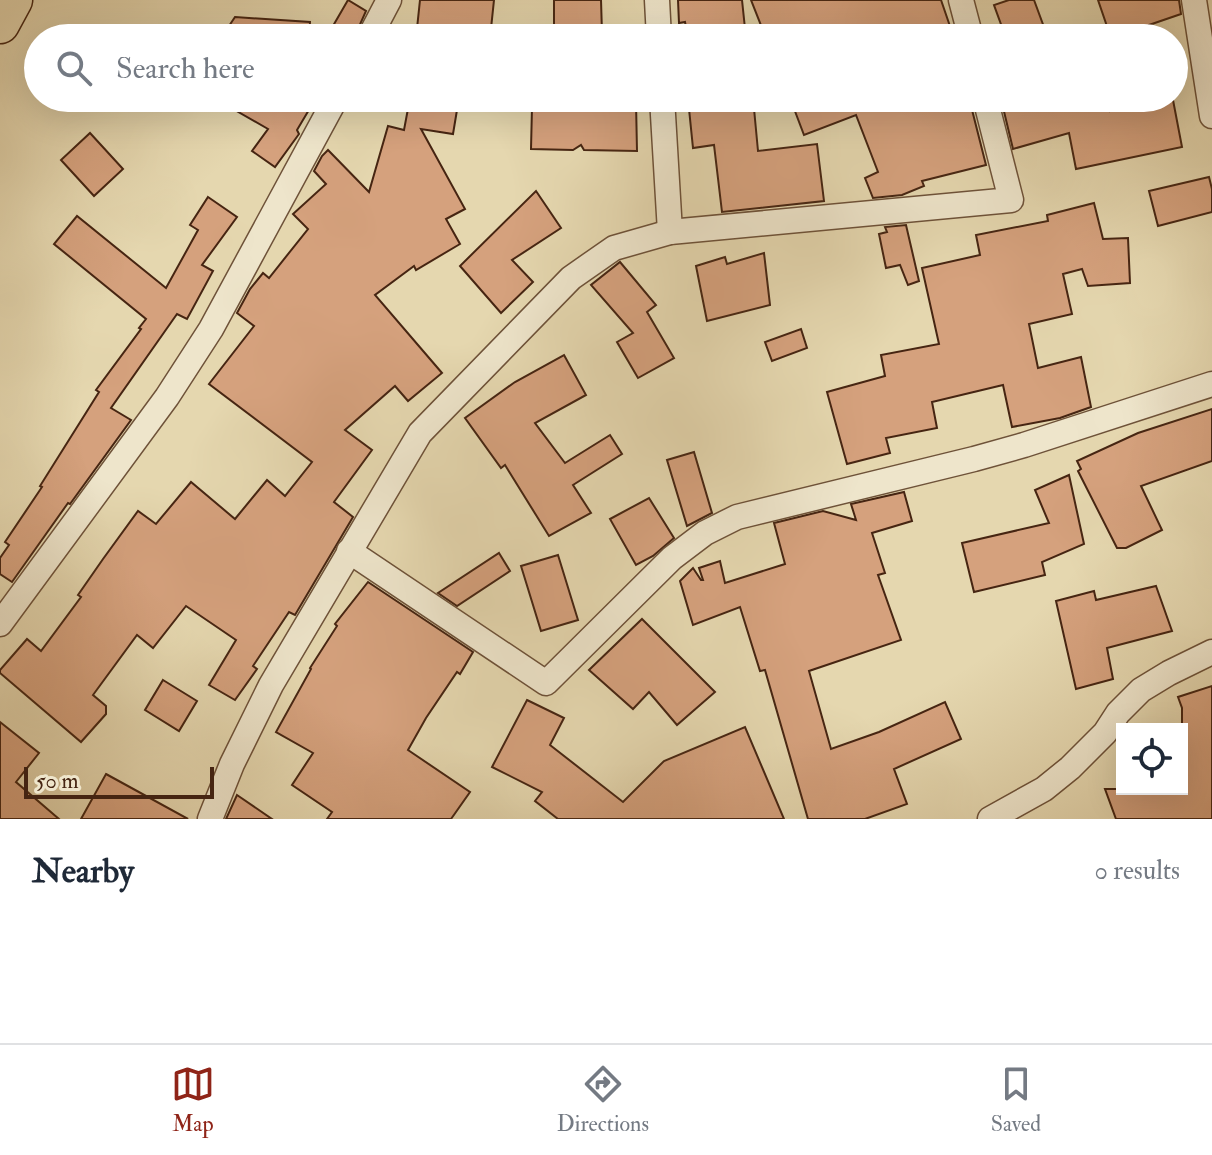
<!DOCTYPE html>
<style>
:root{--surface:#fff;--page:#f6f6f7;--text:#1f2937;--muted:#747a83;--line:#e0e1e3;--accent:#8f2418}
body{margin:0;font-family:"IM FELL Double Pica",serif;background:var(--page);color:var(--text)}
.controls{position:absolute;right:24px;bottom:24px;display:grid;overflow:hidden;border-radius:0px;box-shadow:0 8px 32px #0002}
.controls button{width:72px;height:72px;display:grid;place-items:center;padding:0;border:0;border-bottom:2px solid var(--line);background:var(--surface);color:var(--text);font:40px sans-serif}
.scale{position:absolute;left:24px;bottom:20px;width:190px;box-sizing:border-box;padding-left:8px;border:4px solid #462512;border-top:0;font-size:22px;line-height:28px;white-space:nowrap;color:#462512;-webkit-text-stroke:6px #eee5cb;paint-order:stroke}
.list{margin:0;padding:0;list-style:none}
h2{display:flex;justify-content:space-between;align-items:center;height:104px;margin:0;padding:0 32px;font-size:34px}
h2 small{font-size:26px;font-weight:400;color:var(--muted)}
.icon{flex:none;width:44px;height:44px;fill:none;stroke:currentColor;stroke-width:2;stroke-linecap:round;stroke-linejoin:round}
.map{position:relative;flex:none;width:1212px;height:819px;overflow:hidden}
.search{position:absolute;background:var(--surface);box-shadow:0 8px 32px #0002;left:24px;right:24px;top:24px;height:88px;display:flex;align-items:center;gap:20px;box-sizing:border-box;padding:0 28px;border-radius:44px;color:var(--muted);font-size:30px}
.sheet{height:224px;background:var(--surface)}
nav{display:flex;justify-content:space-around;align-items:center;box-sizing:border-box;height:112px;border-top:2px solid var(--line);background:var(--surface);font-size:22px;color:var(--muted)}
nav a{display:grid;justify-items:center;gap:4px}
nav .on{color:var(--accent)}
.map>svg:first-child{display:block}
</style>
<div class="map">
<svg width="1212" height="819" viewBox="0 0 1212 819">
<rect width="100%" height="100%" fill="#e5d7af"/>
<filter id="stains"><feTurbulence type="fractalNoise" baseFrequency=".0025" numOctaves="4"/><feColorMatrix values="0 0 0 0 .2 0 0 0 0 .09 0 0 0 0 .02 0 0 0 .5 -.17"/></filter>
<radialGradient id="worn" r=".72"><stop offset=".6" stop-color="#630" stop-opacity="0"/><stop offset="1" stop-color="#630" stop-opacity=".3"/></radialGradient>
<!-- building -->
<g fill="#d5a17d" stroke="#462512" stroke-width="2">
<path d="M 348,0 L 366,11 L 354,38 L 326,38 Z"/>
<path d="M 420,0 L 494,0 L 490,38 L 416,38 Z"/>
<path d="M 554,0 L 601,0 L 602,33 L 554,33 Z"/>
<path d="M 678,0 L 742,0 L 746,38 L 688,38 L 685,22 L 679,23 Z"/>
<path d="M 751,0 L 941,0 L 954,38 L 766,38 Z"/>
<path d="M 1009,0 L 1034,0 L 1048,38 L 1006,38 L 994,5 Z"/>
<path d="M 1098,0 L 1179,0 L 1181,14 L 1149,25 L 1150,29 L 1125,38 L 1111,38 Z"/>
<path d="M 235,17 L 310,22 L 309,38 L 221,38 Z"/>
<path d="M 214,98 L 316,98 L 297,130 L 299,134 L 275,167 L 252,151 L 268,129 Z"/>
<path d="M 410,98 L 459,98 L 453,134 L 421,129 L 465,209 L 446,219 L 460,244 L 416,270 L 414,266 L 375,295 L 442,373 L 408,401 L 395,386 L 345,430 L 372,450 L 334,502 L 353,517 L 295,615 L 289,612 L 253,666 L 257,669 L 235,700 L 209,685 L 236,640 L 186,606 L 153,648 L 137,635 L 93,695 L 106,706 L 106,714 L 81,742 L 0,673 L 0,670 L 27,639 L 41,651 L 81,597 L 78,595 L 103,559 L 138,511 L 156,524 L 191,482 L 235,519 L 267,480 L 285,496 L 312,462 L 209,384 L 254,326 L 237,313 L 250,289 L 263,273 L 269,278 L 308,229 L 293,214 L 326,184 L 314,171 L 322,156 L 328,150 L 369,192 L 388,126 L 404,130 Z"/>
<path d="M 700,98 L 753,98 L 758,151 L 817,144 L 824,201 L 722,212 L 714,145 L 693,148 L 688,99 Z"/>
<path d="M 790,98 L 969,98 L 986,165 L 922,181 L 924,186 L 902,195 L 873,198 L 865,178 L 878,172 L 856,115 L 804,135 Z"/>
<path d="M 1055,98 L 1057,105 L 1090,98 L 1108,98 L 1110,111 L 1173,100 L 1182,147 L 1076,169 L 1069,133 L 1013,149 L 1001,99 Z"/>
<path d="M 636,102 L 637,151 L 584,150 L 581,145 L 573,150 L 531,149 L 532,107 L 601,108 L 601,103 Z"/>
<path d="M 90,133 L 123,169 L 94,196 L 61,160 Z"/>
<path d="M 1209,177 L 1212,189 L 1212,212 L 1158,226 L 1149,191 Z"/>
<path d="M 536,191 L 561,228 L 512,260 L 533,282 L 501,313 L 460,266 Z"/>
<path d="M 208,197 L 237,217 L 202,265 L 213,271 L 187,319 L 177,314 L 111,408 L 131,420 L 70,504 L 68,503 L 12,582 L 0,574 L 0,558 L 9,545 L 5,542 L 42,487 L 40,486 L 99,392 L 96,390 L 141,329 L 139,328 L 146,319 L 54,244 L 77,216 L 166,288 L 198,230 L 190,225 Z"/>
<path d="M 1094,203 L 1103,239 L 1128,238 L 1130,283 L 1088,286 L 1082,269 L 1063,274 L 1072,314 L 1029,324 L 1038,368 L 1081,357 L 1091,407 L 1060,418 L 1012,427 L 1003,385 L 932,402 L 937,428 L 886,438 L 890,453 L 847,464 L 827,392 L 885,376 L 881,355 L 939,344 L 922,268 L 980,255 L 976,235 L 1048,221 L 1047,215 Z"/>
<path d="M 906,225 L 919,281 L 908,285 L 900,265 L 886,268 L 879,234 L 887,232 L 885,227 Z"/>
<path d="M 764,253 L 770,305 L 707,321 L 696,266 L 725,257 L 727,264 Z"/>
<path d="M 620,262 L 656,305 L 647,312 L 674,358 L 638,378 L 617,342 L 633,333 L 591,285 Z"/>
<path d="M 801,329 L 807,348 L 772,361 L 765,342 Z"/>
<path d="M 564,355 L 586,395 L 535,423 L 565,463 L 610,435 L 622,454 L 573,485 L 591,513 L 549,536 L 505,465 L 501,468 L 465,418 L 515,382 Z"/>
<path d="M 1212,409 L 1212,461 L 1141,486 L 1162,530 L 1126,548 L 1117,548 L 1078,471 L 1081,469 L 1077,461 L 1138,433 Z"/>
<path d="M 694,452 L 712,513 L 687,526 L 667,460 Z"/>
<path d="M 1069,475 L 1084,544 L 1042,562 L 1045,575 L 974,592 L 962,543 L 1049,523 L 1035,490 Z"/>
<path d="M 904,492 L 912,521 L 872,533 L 885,573 L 878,575 L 901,640 L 809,671 L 831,749 L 879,732 L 945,702 L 961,739 L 894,769 L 907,804 L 865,819 L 808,819 L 765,670 L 760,671 L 740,607 L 693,625 L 680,581 L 693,568 L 701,580 L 703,580 L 699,568 L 720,561 L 725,583 L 785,564 L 774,523 L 823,511 L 856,520 L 851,504 Z"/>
<path d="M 649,498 L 674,538 L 653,556 L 636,565 L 610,519 Z"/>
<path d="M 499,553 L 510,571 L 457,606 L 438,593 Z"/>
<path d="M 558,555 L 578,620 L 541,631 L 521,566 Z"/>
<path d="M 368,582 L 473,652 L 460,674 L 457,672 L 426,718 L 408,750 L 470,792 L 451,819 L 327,819 L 332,812 L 292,785 L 313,753 L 276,732 L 311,669 L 310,668 L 337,626 L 335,624 Z"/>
<path d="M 1156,586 L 1172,631 L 1107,648 L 1113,679 L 1076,689 L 1056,601 L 1094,591 L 1096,600 Z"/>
<path d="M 642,619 L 715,692 L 677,725 L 649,692 L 633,709 L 589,670 Z"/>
<path d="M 163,680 L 197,701 L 179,731 L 145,710 Z"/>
<path d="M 1212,686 L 1212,819 L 1116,819 L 1105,789 L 1182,789 L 1182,708 L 1178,697 Z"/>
<path d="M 527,700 L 564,718 L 550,745 L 623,802 L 664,761 L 745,727 L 784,819 L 558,819 L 535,801 L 542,792 L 492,767 Z"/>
<path d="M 0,722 L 39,753 L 16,782 L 59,819 L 0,819 Z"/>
<path d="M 106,774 L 188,819 L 81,819 Z"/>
<path d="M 237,795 L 272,819 L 226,819 Z"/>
</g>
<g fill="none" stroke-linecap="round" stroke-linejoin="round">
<!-- minor casing -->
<g stroke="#6e5239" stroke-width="27">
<g id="minor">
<path d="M 657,0 L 659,38"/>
<path d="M 961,0 L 971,38"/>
<path d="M 1194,0 L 1212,116"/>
<path d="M 369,38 L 389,0"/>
<path d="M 662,98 L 670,232"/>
<path d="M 349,551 L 546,683 L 672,558 L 705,533 L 737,517 L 974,459 L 1024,445 L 1212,384"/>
<path d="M 0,624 L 167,397 L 211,329 L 336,98"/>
<path d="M 210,819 L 232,764 L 271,685 L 420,433 L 571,278 L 614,248 L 670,232 L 1011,200 L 985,98"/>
<path d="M 990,819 L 1044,789 L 1070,768 L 1105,733 L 1118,713 L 1141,690 L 1169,673 L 1212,652"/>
</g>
</g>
<!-- primary casing -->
<g stroke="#462512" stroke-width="41">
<path id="primary" d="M 0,24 L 13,0"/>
</g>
<!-- minor -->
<use href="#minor" stroke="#eee5cb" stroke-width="24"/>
<!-- primary -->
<use href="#primary" stroke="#e5d7af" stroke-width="38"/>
</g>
<rect width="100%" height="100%" filter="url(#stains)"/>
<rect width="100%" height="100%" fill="url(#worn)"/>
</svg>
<div class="controls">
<button><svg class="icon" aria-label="locate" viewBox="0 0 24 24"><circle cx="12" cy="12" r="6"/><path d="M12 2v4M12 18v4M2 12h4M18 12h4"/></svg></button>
</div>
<div class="scale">50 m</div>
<div class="search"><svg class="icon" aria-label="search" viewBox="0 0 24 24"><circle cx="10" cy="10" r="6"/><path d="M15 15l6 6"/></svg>Search here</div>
</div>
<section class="sheet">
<h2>Nearby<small>0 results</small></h2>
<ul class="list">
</ul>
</section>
<nav>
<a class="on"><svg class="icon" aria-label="map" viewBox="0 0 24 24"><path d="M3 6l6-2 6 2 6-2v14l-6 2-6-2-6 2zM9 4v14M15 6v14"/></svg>Map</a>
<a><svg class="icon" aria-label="directions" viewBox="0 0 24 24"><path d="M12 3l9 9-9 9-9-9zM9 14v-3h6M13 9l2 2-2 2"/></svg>Directions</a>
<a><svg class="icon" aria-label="saved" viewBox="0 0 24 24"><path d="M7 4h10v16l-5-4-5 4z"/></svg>Saved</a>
</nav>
